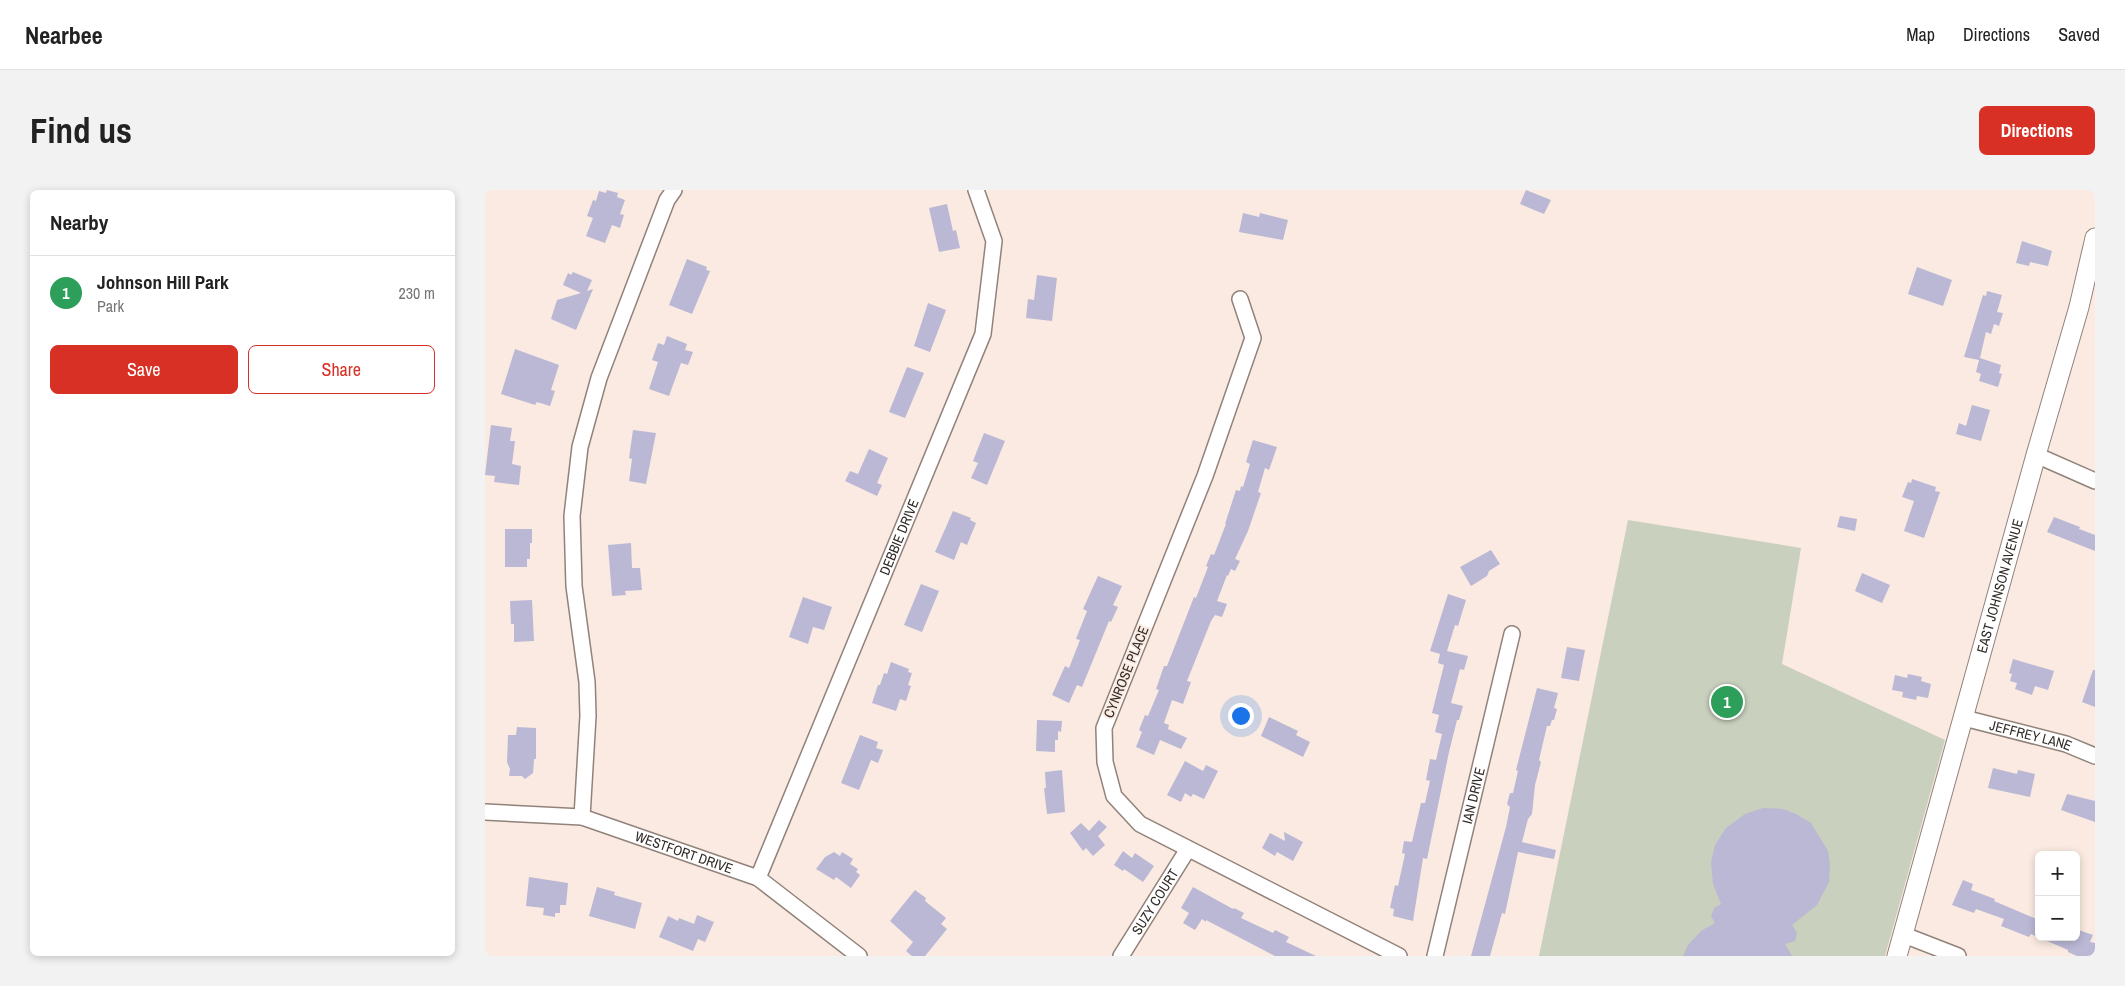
<!DOCTYPE html>
<meta charset="utf-8">
<style>
:root{--surface:#fff;--page:#f2f2f2;--text:#222;--muted:#767676;--line:#e0e0e0;--accent:#d93025}
body{margin:0;font-family:"Archivo Narrow",sans-serif;background:var(--page);color:var(--text)}
.controls{position:absolute;right:15px;bottom:15px;display:grid;overflow:hidden;border-radius:8px;box-shadow:0 2px 8px #0003}
.controls button{width:45px;height:45px;display:grid;place-items:center;padding:0;border:0;border-bottom:1px solid var(--line);background:var(--surface);color:var(--text);font:25px sans-serif}
.you{position:absolute;left:755px;top:525px;width:18px;height:18px;margin:-12px;border:4px solid #fff;border-radius:50%;background:#1a73e8;box-shadow:0 0 0 8px #1a73e833}
.badge{display:grid;place-items:center;width:32px;height:32px;border-radius:50%;background:var(--accent);color:#fff;font-size:16px;font-weight:700}
.pin{position:absolute;translate:-50% -50%;border:2px solid #fff;box-shadow:0 1px 5px #0006}
.list{margin:0;padding:0;list-style:none}
h2{display:flex;justify-content:space-between;align-items:center;height:65px;margin:0;padding:0 20px;font-size:21px}
h2 small{font-size:16px;font-weight:400;color:var(--muted)}
.list li{display:grid;grid-template-columns:32px 1fr auto;gap:15px;align-items:center;box-sizing:border-box;height:75px;padding:0 20px;border-top:1px solid var(--line)}
.list b{display:block;font-size:19px;white-space:nowrap}
.list p{margin:0;font-size:16px;white-space:nowrap;color:var(--muted)}
.list em{font-size:16px;font-style:normal;color:var(--muted)}
.actions{display:flex;gap:10px;padding:15px 20px}
.actions a{flex:1;padding:11px 0;border:1px solid var(--accent);border-radius:8px;text-align:center;font-size:18px;color:var(--accent)}
.actions .main{background:var(--accent);color:#fff}
.map{position:relative;flex:none;width:1610px;height:766px;overflow:hidden;border-radius:8px}
header{display:flex;align-items:center;gap:30px;box-sizing:border-box;height:70px;padding:0 25px;background:var(--surface);border-bottom:1px solid var(--line)}
header strong{font-size:24px}
nav{display:flex;gap:28px;margin-inline-start:auto;font-size:18px}
.intro{display:flex;align-items:center;justify-content:space-between;box-sizing:border-box;height:120px;padding:0 30px}
h1{margin:0;font-size:35px}
.button{padding:12px 22px;border-radius:8px;background:var(--accent);color:#fff;font-size:18px;font-weight:700}
main{display:flex;gap:30px;padding:0 30px}
aside{flex:1;background:var(--surface);border-radius:8px;box-shadow:0 2px 8px #0003}
.map>svg:first-child{display:block}
</style>
<header>
<strong>Nearbee</strong>
<nav><a>Map</a><a>Directions</a><a>Saved</a></nav>
</header>
<div class="intro"><h1>Find us</h1><a class="button">Directions</a></div>
<main>
<aside>
<h2>Nearby<small></small></h2>
<ul class="list">
<li><span class="badge" style="background:#2e9e5b">1</span><div><b>Johnson Hill Park</b><p>Park</p></div><em>230 m</em></li>
</ul>
<div class="actions"><a class="main">Save</a><a>Share</a></div>
</aside>
<div class="map">
<svg width="1610" height="766" viewBox="0 0 1610 766">
<rect width="100%" height="100%" fill="#faeae1"/>
<!-- green -->
<path fill="#cad0be" d="M 1143,330 L 1316,358 L 1297,474 L 1460,550 L 1400,766 L 1054,766 Z"/>
<!-- building -->
<g fill="#bab8d5">
<path d="M 122,0 L 133,3 L 132,7 L 140,10 L 135,24 L 139,25 L 135,38 L 127,35 L 120,53 L 101,46 L 108,28 L 102,26 L 108,10 L 111,11 L 114,1 L 121,3 Z"/>
<path d="M 1041,0 L 1066,10 L 1059,24 L 1035,14 Z"/>
<path d="M 462,14 L 468,41 L 471,40 L 475,58 L 454,62 L 444,18 Z"/>
<path d="M 758,23 L 774,27 L 775,23 L 803,30 L 798,50 L 754,42 Z"/>
<path d="M 1537,51 L 1567,61 L 1563,76 L 1545,72 L 1544,76 L 1531,73 Z"/>
<path d="M 202,69 L 222,77 L 221,80 L 225,81 L 207,124 L 184,115 Z"/>
<path d="M 1432,77 L 1467,90 L 1458,116 L 1423,104 Z"/>
<path d="M 88,82 L 107,90 L 102,101 L 108,99 L 91,140 L 66,129 L 72,110 L 96,103 L 78,95 L 83,83 L 86,85 Z"/>
<path d="M 552,85 L 572,88 L 567,131 L 541,128 L 543,109 L 549,110 Z"/>
<path d="M 1502,101 L 1517,105 L 1512,122 L 1518,123 L 1514,136 L 1509,134 L 1506,144 L 1501,142 L 1495,168 L 1516,175 L 1514,183 L 1517,184 L 1513,197 L 1494,191 L 1496,184 L 1491,182 L 1494,170 L 1479,167 L 1498,105 L 1501,106 Z"/>
<path d="M 443,113 L 461,120 L 445,162 L 429,156 Z"/>
<path d="M 182,146 L 202,154 L 200,160 L 208,162 L 203,175 L 196,173 L 184,206 L 164,199 L 173,172 L 167,170 L 173,153 L 179,155 Z"/>
<path d="M 30,159 L 74,175 L 66,200 L 70,201 L 65,216 L 52,212 L 50,215 L 16,204 Z"/>
<path d="M 422,177 L 439,183 L 420,228 L 404,222 Z"/>
<path d="M 1487,215 L 1505,220 L 1496,251 L 1471,244 L 1474,233 L 1481,236 Z"/>
<path d="M 6,235 L 27,238 L 25,251 L 30,251 L 27,274 L 36,276 L 34,295 L 9,292 L 10,286 L 0,285 Z"/>
<path d="M 148,240 L 171,243 L 161,294 L 144,291 L 147,269 L 144,268 Z"/>
<path d="M 499,243 L 520,251 L 502,295 L 486,288 L 493,273 L 488,271 Z"/>
<path d="M 768,250 L 792,257 L 784,280 L 780,278 L 773,302 L 776,303 L 763,341 L 750,369 L 755,371 L 750,381 L 746,379 L 743,386 L 742,385 L 732,411 L 742,414 L 737,427 L 730,425 L 726,431 L 702,491 L 706,492 L 698,514 L 687,510 L 679,533 L 684,535 L 683,539 L 702,548 L 696,559 L 675,550 L 669,565 L 651,557 L 657,542 L 654,540 L 660,525 L 663,526 L 674,500 L 671,499 L 679,476 L 682,476 L 709,407 L 711,408 L 723,377 L 721,376 L 726,364 L 729,365 L 741,334 L 740,334 L 751,300 L 755,301 L 756,296 L 758,297 L 765,274 L 761,272 Z"/>
<path d="M 384,259 L 403,268 L 392,293 L 397,295 L 392,306 L 360,291 L 365,281 L 373,284 Z"/>
<path d="M 1427,289 L 1451,297 L 1450,301 L 1455,302 L 1439,348 L 1419,341 L 1429,311 L 1417,307 L 1423,292 L 1426,293 Z"/>
<path d="M 468,321 L 486,328 L 485,330 L 491,333 L 482,355 L 476,352 L 469,370 L 450,362 Z"/>
<path d="M 1355,326 L 1372,329 L 1370,341 L 1352,337 Z"/>
<path d="M 1569,327 L 1595,337 L 1594,339 L 1610,345 L 1610,361 L 1562,342 Z"/>
<path d="M 20,339 L 47,339 L 47,353 L 45,353 L 45,369 L 42,369 L 42,377 L 20,377 Z"/>
<path d="M 146,353 L 147,378 L 155,378 L 157,400 L 140,401 L 141,405 L 127,406 L 123,355 Z"/>
<path d="M 1006,360 L 1015,374 L 1004,381 L 1002,386 L 986,396 L 975,377 Z"/>
<path d="M 1377,383 L 1405,395 L 1397,413 L 1370,401 Z"/>
<path d="M 613,386 L 637,396 L 628,415 L 633,417 L 626,432 L 624,431 L 597,497 L 592,495 L 584,513 L 567,505 L 580,476 L 584,478 L 595,450 L 591,449 L 602,421 L 598,419 Z"/>
<path d="M 436,394 L 454,401 L 437,442 L 419,435 Z"/>
<path d="M 963,404 L 981,410 L 973,436 L 970,435 L 962,461 L 983,466 L 979,480 L 975,479 L 966,513 L 978,516 L 974,530 L 972,530 L 964,562 L 942,669 L 938,668 L 928,731 L 908,726 L 909,719 L 905,718 L 910,695 L 913,696 L 920,664 L 917,663 L 919,651 L 927,652 L 936,613 L 940,613 L 945,591 L 941,590 L 945,569 L 951,570 L 957,544 L 950,542 L 954,525 L 947,523 L 959,475 L 953,473 L 955,464 L 945,461 Z"/>
<path d="M 318,407 L 347,417 L 339,440 L 328,437 L 323,454 L 304,447 Z"/>
<path d="M 47,410 L 49,451 L 29,452 L 29,434 L 26,434 L 25,411 Z"/>
<path d="M 1082,457 L 1100,460 L 1094,491 L 1076,488 Z"/>
<path d="M 1528,469 L 1569,481 L 1563,500 L 1550,496 L 1547,505 L 1530,499 L 1532,493 L 1525,491 L 1527,484 L 1524,483 Z"/>
<path d="M 406,472 L 424,479 L 423,482 L 427,483 L 423,495 L 426,496 L 421,511 L 415,509 L 411,521 L 387,513 L 393,495 L 395,495 L 399,483 L 402,484 Z"/>
<path d="M 1608,480 L 1610,480 L 1610,517 L 1597,512 Z"/>
<path d="M 1423,484 L 1437,487 L 1436,491 L 1446,494 L 1443,508 L 1432,506 L 1431,510 L 1417,507 L 1418,502 L 1407,500 L 1410,485 L 1422,488 Z"/>
<path d="M 1052,498 L 1073,503 L 1069,518 L 1072,519 L 1069,530 L 1067,530 L 1065,536 L 1062,536 L 1054,570 L 1056,572 L 1050,595 L 1047,624 L 1043,629 L 1037,652 L 1071,660 L 1069,669 L 1033,662 L 1020,724 L 1017,723 L 1005,766 L 986,766 L 1021,637 L 1025,617 L 1022,614 L 1025,603 L 1028,603 L 1033,581 L 1031,580 Z"/>
<path d="M 784,527 L 813,541 L 811,545 L 825,552 L 818,567 L 776,546 Z"/>
<path d="M 552,530 L 577,531 L 576,542 L 573,541 L 573,550 L 570,550 L 570,562 L 551,561 Z"/>
<path d="M 32,537 L 51,538 L 51,569 L 49,569 L 48,583 L 40,589 L 37,586 L 24,586 L 25,579 L 22,572 L 23,545 L 31,545 Z"/>
<path d="M 375,545 L 393,552 L 391,558 L 398,560 L 393,573 L 386,570 L 374,600 L 356,593 Z"/>
<path d="M 700,571 L 718,581 L 721,575 L 733,581 L 719,609 L 708,604 L 706,607 L 700,603 L 696,612 L 682,605 Z"/>
<path d="M 1508,578 L 1532,584 L 1533,580 L 1550,584 L 1545,607 L 1503,598 Z"/>
<path d="M 577,580 L 580,622 L 562,624 L 559,598 L 561,598 L 560,582 Z"/>
<path d="M 1582,604 L 1610,611 L 1610,632 L 1576,620 Z"/>
<path d="M 1278,618 L 1298,619 L 1311,624 L 1326,633 L 1343,661 L 1345,675 L 1344,692 L 1332,715 L 1307,735 L 1312,743 L 1310,751 L 1300,754 L 1307,766 L 1198,766 L 1203,755 L 1216,741 L 1230,733 L 1226,726 L 1229,718 L 1236,714 L 1228,694 L 1226,672 L 1230,655 L 1241,638 L 1260,624 Z"/>
<path d="M 614,630 L 622,637 L 613,646 L 620,655 L 608,666 L 601,658 L 598,661 L 585,643 L 596,633 L 604,641 Z"/>
<path d="M 799,642 L 818,652 L 808,671 L 792,662 L 790,666 L 777,658 L 785,643 L 800,651 Z"/>
<path d="M 638,661 L 647,668 L 650,663 L 669,676 L 658,692 L 639,679 L 638,681 L 629,675 Z"/>
<path d="M 349,662 L 355,666 L 357,662 L 368,669 L 365,674 L 373,679 L 371,682 L 375,685 L 366,698 L 351,687 L 349,690 L 331,679 L 340,667 Z"/>
<path d="M 44,687 L 83,693 L 81,715 L 75,715 L 75,723 L 70,723 L 70,727 L 58,725 L 59,718 L 41,716 Z"/>
<path d="M 1478,690 L 1488,694 L 1486,700 L 1510,709 L 1509,711 L 1554,730 L 1554,747 L 1591,747 L 1591,739 L 1608,745 L 1605,752 L 1610,753 L 1610,766 L 1592,766 L 1583,762 L 1583,760 L 1546,744 L 1544,747 L 1516,736 L 1519,729 L 1491,719 L 1489,723 L 1467,715 Z"/>
<path d="M 112,697 L 130,702 L 129,705 L 157,713 L 150,739 L 104,726 Z"/>
<path d="M 708,697 L 748,719 L 749,718 L 759,723 L 756,728 L 788,743 L 790,740 L 804,747 L 801,752 L 831,766 L 790,766 L 721,730 L 721,732 L 717,729 L 710,740 L 698,733 L 704,723 L 696,718 Z"/>
<path d="M 430,700 L 441,708 L 440,711 L 461,728 L 456,734 L 462,739 L 440,766 L 427,766 L 421,761 L 428,752 L 405,731 Z"/>
<path d="M 212,725 L 229,732 L 220,752 L 213,749 L 208,761 L 174,747 L 183,726 L 193,731 L 194,728 L 209,734 Z"/>
</g>
<g fill="none" stroke-linecap="round" stroke-linejoin="round">
<!-- minor casing -->
<g stroke="#91827a" stroke-width="18">
<g id="minor">
<path d="M 755,109 L 768,148 L 720,286 L 619,538 L 620,572 L 629,606 L 655,634 L 914,766"/>
<path d="M 1551,265 L 1610,291"/>
<path id="s1" d="M 1479,528 L 1581,554 L 1610,566"/>
<path id="s2" d="M 0,622 L 97,627 L 273,688 L 374,766"/>
<path d="M 97,627 L 103,526 L 102,492 L 89,396 L 87,326 L 95,257 L 114,188 L 182,10 L 189,0"/>
<path id="s3" d="M 273,688 L 498,144 L 509,51 L 491,0"/>
<path d="M 1419,745 L 1473,766"/>
<path id="s4" d="M 636,766 L 703,659"/>
<path id="s5" d="M 950,766 L 1027,444"/>
</g>
</g>
<!-- tertiary casing -->
<g stroke="#91827a" stroke-width="21">
<g id="tertiary">
<path id="s6" d="M 1412,766 L 1551,265 L 1594,117 L 1610,48"/>
</g>
</g>
<!-- minor -->
<use href="#minor" stroke="#fff" stroke-width="15"/>
<!-- tertiary -->
<use href="#tertiary" stroke="#fff" stroke-width="19"/>
</g>
<g text-anchor="middle" stroke-width="4" stroke-linejoin="round" paint-order="stroke">
<!-- street labels -->
<g font-size="14" fill="#312a27" stroke="#faeae1">
<text dy="5" stroke="none"><textPath href="#s3" startOffset="369">DEBBIE DRIVE</textPath></text>
<text dy="5" stroke="none"><textPath href="#s6" startOffset="384">EAST JOHNSON AVENUE</textPath></text>
<text transform="translate(641 482) rotate(-68)" y="5">CYNROSE PLACE</text>
<text dy="5" stroke="none"><textPath href="#s1" startOffset="69">JEFFREY LANE</textPath></text>
<text dy="5" stroke="none"><textPath href="#s5" startOffset="165">IAN DRIVE</textPath></text>
<text dy="5" stroke="none"><textPath href="#s2" startOffset="205">WESTFORT DRIVE</textPath></text>
<text dy="5" stroke="none"><textPath href="#s4" startOffset="64">SUZY COURT</textPath></text>
</g>
</g>
</svg>
<div class="controls">
<button>+</button>
<button>−</button>
</div>
<div class="you"></div>
<div class="pin badge" style="left:1242px;top:512px;background:#2e9e5b">1</div>
</div>
</main>
